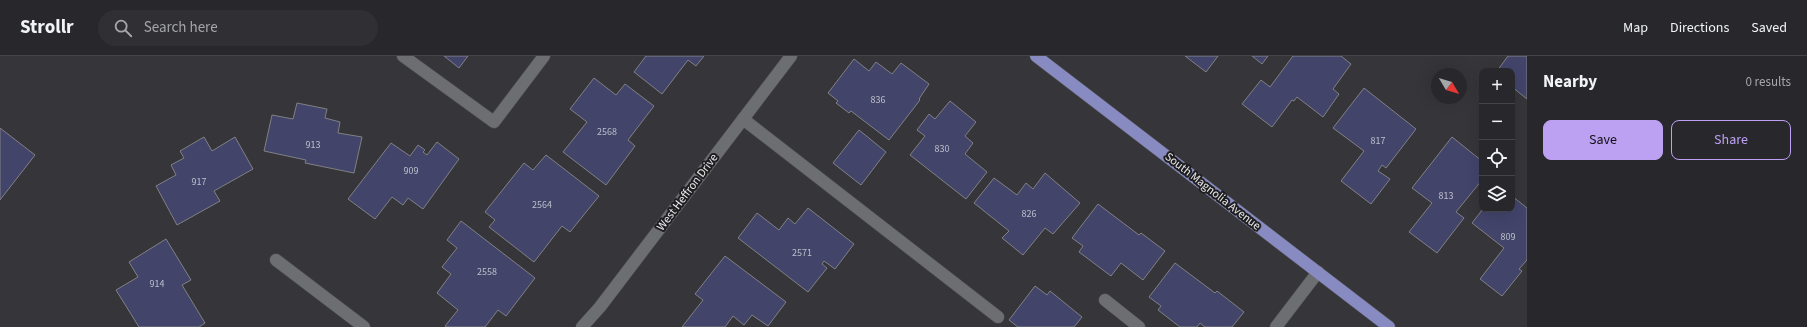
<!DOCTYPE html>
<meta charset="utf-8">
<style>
:root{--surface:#28282c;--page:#303034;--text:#f1f3f6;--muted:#a5a6a9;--line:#444448;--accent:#bca0f2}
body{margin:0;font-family:"Source Sans 3",sans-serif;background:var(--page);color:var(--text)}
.controls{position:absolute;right:12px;top:12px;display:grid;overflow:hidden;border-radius:8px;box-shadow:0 4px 16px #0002}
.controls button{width:36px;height:36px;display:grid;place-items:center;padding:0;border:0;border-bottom:1px solid var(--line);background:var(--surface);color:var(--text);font:20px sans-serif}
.compass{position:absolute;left:1431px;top:12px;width:36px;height:36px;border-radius:50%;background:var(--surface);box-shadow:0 4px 16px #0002;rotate:128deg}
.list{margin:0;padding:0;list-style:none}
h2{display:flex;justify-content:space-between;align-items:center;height:52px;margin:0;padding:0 16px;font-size:17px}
h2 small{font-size:13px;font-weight:400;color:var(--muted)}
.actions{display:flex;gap:8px;padding:12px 16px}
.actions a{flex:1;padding:9px 0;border:1px solid var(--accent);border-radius:8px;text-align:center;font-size:14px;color:var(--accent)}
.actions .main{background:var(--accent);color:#111}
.icon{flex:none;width:22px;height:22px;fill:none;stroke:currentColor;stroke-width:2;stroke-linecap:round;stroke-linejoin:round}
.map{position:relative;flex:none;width:1527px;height:271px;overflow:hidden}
header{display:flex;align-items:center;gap:24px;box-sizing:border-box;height:56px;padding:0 20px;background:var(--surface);border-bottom:1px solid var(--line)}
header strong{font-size:19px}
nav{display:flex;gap:22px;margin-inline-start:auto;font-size:14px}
.search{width:280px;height:36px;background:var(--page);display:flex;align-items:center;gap:10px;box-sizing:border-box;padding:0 14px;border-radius:22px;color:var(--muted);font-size:15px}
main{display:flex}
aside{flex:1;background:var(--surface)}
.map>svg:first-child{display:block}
</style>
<header>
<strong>Strollr</strong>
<div class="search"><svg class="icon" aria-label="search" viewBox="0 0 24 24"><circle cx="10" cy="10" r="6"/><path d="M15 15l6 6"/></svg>Search here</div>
<nav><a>Map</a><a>Directions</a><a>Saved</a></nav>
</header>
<main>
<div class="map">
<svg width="1527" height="271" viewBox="0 0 1527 271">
<rect width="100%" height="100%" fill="#36363a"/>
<!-- building -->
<g fill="#42446a" stroke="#808085">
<path d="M 444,0 L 468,0 L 459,12 Z"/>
<path d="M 646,0 L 704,0 L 696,10 L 688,4 L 662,38 L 634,16 Z"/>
<path d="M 1185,0 L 1218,0 L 1206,16 Z"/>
<path d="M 1252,0 L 1268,0 L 1262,8 Z"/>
<path d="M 1293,0 L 1341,0 L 1351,8 L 1333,33 L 1339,38 L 1323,61 L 1297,41 L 1294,45 L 1292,44 L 1272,71 L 1242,48 L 1261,24 L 1270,31 Z"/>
<path d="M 1508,0 L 1527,0 L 1527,43 L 1512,31 L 1512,15 L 1497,15 Z"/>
<path d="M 854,3 L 869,15 L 876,6 L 892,18 L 901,7 L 929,28 L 919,43 L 920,44 L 889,84 L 851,55 L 849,57 L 836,47 L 838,45 L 828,37 Z"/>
<path d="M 594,22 L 616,39 L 625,28 L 654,50 L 628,84 L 635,90 L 606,129 L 563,96 L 587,66 L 570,53 Z"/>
<path d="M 1364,32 L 1416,73 L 1386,112 L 1382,109 L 1378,115 L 1390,123 L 1371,148 L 1341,125 L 1364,95 L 1333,72 Z"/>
<path d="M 950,45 L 976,66 L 965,80 L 973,87 L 965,98 L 987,116 L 966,143 L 910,99 L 925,80 L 917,74 L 929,58 L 935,63 Z"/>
<path d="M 297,47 L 327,53 L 325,62 L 340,66 L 338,77 L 362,81 L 354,117 L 305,107 L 306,104 L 264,95 L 272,59 L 293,63 Z"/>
<path d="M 0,72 L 35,99 L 0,144 Z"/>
<path d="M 859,74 L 886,96 L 861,129 L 833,107 Z"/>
<path d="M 204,81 L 212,95 L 235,81 L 253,113 L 214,135 L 220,145 L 177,169 L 156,130 L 176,119 L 171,109 L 184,102 L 180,95 Z"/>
<path d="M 1452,81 L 1482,105 L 1482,124 L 1456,156 L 1464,162 L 1437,197 L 1409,176 L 1432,147 L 1412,132 Z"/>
<path d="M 437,86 L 459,103 L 423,153 L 408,142 L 403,149 L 392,141 L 375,163 L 348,143 L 391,87 L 410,100 L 418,89 L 425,94 L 423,96 L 427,99 Z"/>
<path d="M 546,99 L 599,140 L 570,176 L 562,170 L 534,206 L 489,171 L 495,164 L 485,156 L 524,107 L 533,114 Z"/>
<path d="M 1045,117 L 1080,147 L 1053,178 L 1045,172 L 1023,199 L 1002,182 L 1009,175 L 974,147 L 994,122 L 1017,139 L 1026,127 L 1033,133 Z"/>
<path d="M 1512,140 L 1527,152 L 1527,204 L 1519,213 L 1522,215 L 1502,240 L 1480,223 L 1504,192 L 1472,167 L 1483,153 L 1512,153 Z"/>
<path d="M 1098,148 L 1139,179 L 1141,177 L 1165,195 L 1143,224 L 1121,207 L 1111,220 L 1079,196 L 1083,190 L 1072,182 Z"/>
<path d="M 808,152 L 854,188 L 835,213 L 824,205 L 822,208 L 827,212 L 808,236 L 738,182 L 757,157 L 779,174 L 788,162 L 795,168 Z"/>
<path d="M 461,165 L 535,222 L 506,260 L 498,254 L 485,271 L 447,271 L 445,270 L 458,254 L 437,237 L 451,218 L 442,211 L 457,192 L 447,184 Z"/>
<path d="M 166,183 L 191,224 L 182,229 L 205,267 L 199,271 L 139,271 L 116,234 L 138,221 L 129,206 Z"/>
<path d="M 725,200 L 786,246 L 768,270 L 752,259 L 744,269 L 733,260 L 725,271 L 682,271 L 703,244 L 695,238 Z"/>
<path d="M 1175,207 L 1215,237 L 1217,235 L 1244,256 L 1232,271 L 1205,271 L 1200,267 L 1197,271 L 1180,271 L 1158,254 L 1161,250 L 1149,241 Z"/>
<path d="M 1035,230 L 1047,239 L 1050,235 L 1082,261 L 1074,271 L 1018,271 L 1009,264 Z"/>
</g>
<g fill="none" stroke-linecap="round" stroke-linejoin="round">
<!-- minor casing -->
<g stroke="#525356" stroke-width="13">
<g id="minor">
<path d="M 403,0 L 494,66 L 544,0"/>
<path d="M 743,63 L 998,261"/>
<path d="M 276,204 L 364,271"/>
<path d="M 1105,244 L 1139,271"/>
<path d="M 582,271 L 600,251 L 791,0"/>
<path d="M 1276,271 L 1318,216"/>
</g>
</g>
<!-- major casing -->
<g stroke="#525356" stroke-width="13">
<path id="major" d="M 1036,0 L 1389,271"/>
</g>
<!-- minor -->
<use href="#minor" stroke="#6d6e72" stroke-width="12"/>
<!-- major -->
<use href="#major" stroke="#888bc1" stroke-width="12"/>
</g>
<g text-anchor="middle" stroke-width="4" stroke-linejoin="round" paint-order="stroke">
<!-- number labels -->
<g font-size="10" fill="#bebfcb">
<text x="878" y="47">836</text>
<text x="607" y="79">2568</text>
<text x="1378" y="88">817</text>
<text x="313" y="92">913</text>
<text x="942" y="96">830</text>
<text x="411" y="118">909</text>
<text x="199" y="129">917</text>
<text x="1446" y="143">813</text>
<text x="542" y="152">2564</text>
<text x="1029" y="161">826</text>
<text x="1508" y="184">809</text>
<text x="802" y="200">2571</text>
<text x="487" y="219">2558</text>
<text x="157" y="231">914</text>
</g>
<!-- street labels -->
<g font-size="12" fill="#e8e8eb" stroke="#1e1e20">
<text transform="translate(1213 135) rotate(38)" y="4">South Magnolia Avenue</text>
<text transform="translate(687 136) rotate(-53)" y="4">West Heffron Drive</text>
</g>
</g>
</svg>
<div class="controls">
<button>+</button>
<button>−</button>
<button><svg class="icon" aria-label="locate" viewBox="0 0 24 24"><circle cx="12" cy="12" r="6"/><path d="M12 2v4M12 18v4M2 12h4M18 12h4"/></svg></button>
<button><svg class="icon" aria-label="layers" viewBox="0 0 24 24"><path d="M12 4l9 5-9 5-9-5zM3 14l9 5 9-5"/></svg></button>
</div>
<svg class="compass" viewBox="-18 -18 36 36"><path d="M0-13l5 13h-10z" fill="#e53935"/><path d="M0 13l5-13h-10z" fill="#a5a6a9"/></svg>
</div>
<aside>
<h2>Nearby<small>0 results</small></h2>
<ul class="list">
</ul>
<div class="actions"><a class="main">Save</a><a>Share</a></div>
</aside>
</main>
